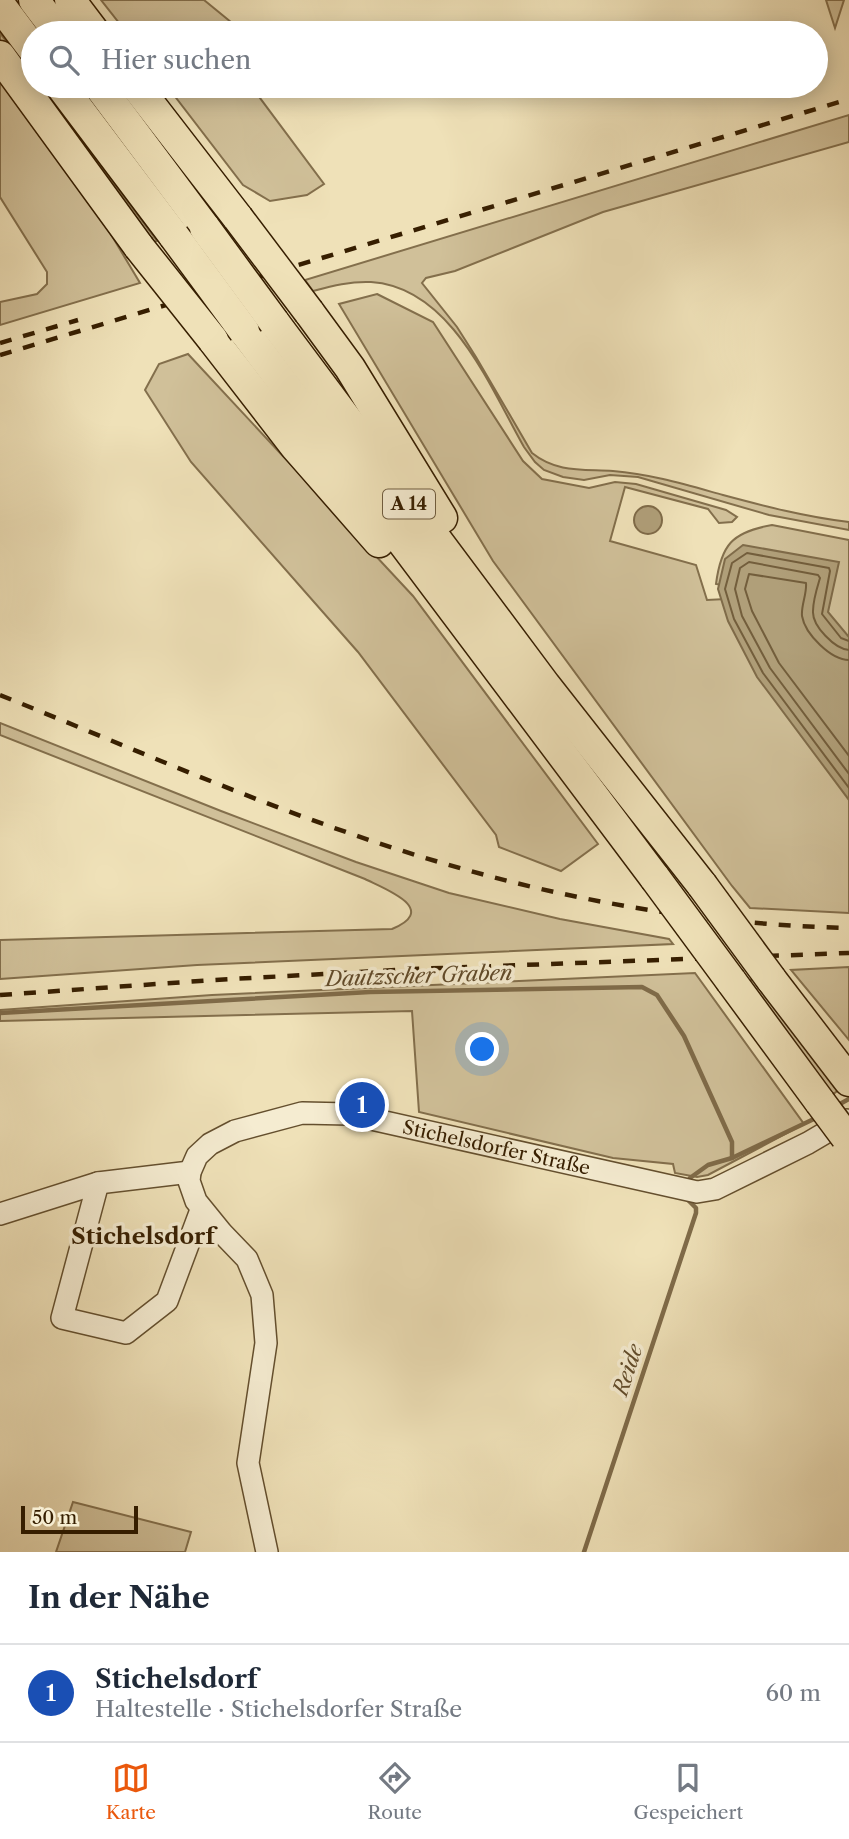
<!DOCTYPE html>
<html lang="de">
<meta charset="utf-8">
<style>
:root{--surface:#fff;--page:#f2f2f3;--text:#1f2937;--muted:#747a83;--line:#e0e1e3;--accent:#ea580c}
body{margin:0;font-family:"Libre Caslon Text",serif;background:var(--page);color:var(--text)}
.scale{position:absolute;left:21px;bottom:18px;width:117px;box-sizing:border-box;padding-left:7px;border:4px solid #361e00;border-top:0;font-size:19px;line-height:24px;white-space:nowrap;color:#361e00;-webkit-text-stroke:5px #f5ecd1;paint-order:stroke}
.you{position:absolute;left:483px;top:1050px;width:24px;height:24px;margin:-18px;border:5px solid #fff;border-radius:50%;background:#1a73e8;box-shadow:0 0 0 10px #1a73e833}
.badge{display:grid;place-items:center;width:46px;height:46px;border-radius:50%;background:var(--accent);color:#fff;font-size:23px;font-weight:700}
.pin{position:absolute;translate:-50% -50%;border:4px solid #fff;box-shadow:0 2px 7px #0006}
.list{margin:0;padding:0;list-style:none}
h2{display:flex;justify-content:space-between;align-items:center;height:91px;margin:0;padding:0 28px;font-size:30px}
h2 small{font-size:23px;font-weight:400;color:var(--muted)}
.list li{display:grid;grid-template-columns:46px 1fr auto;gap:21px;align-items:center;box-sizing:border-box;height:98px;padding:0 28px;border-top:2px solid var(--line)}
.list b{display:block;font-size:26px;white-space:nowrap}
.list p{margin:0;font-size:23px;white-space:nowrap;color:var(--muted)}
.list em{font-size:23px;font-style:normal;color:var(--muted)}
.icon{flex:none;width:38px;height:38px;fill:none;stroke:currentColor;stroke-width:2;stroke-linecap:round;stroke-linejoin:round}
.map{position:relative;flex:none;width:849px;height:1552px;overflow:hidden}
.search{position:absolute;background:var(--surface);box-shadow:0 4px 18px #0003;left:21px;right:21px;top:21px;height:77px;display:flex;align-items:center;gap:18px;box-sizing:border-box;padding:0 24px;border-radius:38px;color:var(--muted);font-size:26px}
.sheet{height:189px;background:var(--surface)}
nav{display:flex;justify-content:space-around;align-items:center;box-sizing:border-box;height:98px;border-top:2px solid var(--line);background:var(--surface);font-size:19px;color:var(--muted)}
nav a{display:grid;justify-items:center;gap:4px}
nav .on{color:var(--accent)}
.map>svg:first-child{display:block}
</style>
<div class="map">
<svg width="849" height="1552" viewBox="0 0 849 1552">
<rect width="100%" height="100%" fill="#efe1b8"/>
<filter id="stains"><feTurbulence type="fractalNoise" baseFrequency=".00286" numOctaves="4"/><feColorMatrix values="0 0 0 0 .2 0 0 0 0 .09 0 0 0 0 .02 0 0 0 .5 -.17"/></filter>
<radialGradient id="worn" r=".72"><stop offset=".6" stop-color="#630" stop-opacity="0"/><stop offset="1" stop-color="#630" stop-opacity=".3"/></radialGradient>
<!-- green -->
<g fill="#d0c099" stroke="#836f4c" stroke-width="2">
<path d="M 101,0 L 204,0 L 237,27 L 238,33 L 127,33 Z"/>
<path d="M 826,0 L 844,0 L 835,28 Z"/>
<path d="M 0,33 L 33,76 L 33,86 L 41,86 L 157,241 L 150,243 L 0,45 Z"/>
<path d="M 0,73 L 109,216 L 109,231 L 140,283 L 0,325 L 0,302 L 37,294 L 47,284 L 47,272 L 0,197 Z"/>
<path d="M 167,86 L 251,86 L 324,184 L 307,195 L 270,201 L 243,185 Z"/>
<path d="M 849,115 L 849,142 L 603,212 L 455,271 L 426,278 L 422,283 L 457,327 L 476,357 L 532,453 C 557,473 583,469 613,471 C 651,474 687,485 723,495 C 764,506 806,517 849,522 L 849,530 L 769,515 L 638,477 L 610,475 L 584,480 L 563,477 L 544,470 L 535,462 L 524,447 C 490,387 451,287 371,282 C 351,281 332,286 313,291 L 305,280 Z"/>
<path d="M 377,294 L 433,322 L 523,461 L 542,479 L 589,488 L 615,482 L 636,484 L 726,510 L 737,517 L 732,522 L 719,523 L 708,509 L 625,487 L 610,541 L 696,565 L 707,600 L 726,599 L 849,792 L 849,913 L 750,908 L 732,886 L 493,561 L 339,304 Z"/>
<path d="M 188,354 L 413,596 L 598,844 L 561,871 L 499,847 L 496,835 L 358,652 L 191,462 L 145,390 L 159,364 Z"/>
<path d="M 772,525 L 849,540 L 849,644 L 722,585 L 716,584 C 721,545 732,532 772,525 Z"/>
<path d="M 0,723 L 221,811 L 356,862 L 449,893 L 560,919 L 669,939 L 673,944 L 197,965 L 0,979 L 0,940 L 392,929 C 440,909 385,889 365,879 L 0,735 Z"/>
<path d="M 849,967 L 849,1040 L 791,970 Z"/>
<path d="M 695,973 L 804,1124 L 708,1175 L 697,1177 L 675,1173 L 673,1164 L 613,1158 L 419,1112 L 412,1011 L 0,1021 L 0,1010 L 212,995 Z"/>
<path d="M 747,980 L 760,980 L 841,1088 L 832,1095 Z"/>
<path d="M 73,1502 L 191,1532 L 185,1552 L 56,1552 Z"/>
</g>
<!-- water -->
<g fill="#b09f79" stroke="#7f6b49" stroke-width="2">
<circle cx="648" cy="520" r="14"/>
<path d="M 743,545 L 839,562 L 828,612 L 849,637 L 849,800 L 757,677 L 728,621 L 718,589 L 725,559 Z"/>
</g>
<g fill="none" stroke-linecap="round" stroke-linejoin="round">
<!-- shore -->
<g stroke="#735e3c" stroke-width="2">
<path d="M 849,641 L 841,638 L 822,614 L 830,571 L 829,568 L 747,553 L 732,563 L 725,589 L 734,619 L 763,673 L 849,788"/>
<path d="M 849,650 C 835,649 812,626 813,611 C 813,600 817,588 820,578 L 818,575 L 749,562 L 740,568 L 735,589 L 742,616 L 770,668 L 849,774"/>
<path d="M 849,660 C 831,660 805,634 802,616 C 801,605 807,594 806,583 L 749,574 L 745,589 L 752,611 L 779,663 L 849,756"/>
</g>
<!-- stream -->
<g stroke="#7f6b49" stroke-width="4.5">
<path d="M 0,1013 L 370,992 L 642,987 L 657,995 L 684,1036 L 732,1142 L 732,1158"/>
<path d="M 838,1105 L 849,1099"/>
<path d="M 690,1178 L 708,1165 L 732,1158 L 818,1117"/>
<path d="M 584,1552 L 696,1213 L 696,1208 L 688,1200"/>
</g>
<!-- minor casing -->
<g stroke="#644f2e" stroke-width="24">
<g id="minor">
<path d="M 98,1183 L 62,1318 L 126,1333 L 167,1301 L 201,1210"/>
<path d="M 0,1214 L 98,1183 L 190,1172"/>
<path id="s1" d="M 267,1552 L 248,1463 L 266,1343 L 262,1295 L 247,1259 L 222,1233 L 196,1201 L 189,1181 L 190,1172 L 197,1156 L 210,1144 L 235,1131 L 302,1113 L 349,1114 L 697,1192 L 715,1189 L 808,1143 L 847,1120"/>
</g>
</g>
<!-- highway casing -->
<g stroke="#361e00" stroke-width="33">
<g id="highway">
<path d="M 34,0 L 59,33"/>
<path d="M 70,0 L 95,33"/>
<path d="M 0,5 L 33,49"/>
<path d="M 0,56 L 139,247"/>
<path d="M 61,86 L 174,236"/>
<path d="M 99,86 L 205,228"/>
<path d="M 136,86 L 238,218"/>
<path d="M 309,312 L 350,368 L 442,518"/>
<path d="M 274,322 L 545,685 L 702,885"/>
<path d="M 244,331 L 655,878"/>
<path d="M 213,340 L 295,446 L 379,542"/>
<path d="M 771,979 L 849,1081"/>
<path d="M 731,981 L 820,1102"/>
</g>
</g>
<!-- minor -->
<use href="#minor" stroke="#f5ecd1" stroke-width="21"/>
<!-- highway -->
<use href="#highway" stroke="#efe1b8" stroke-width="30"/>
<!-- rail -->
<g stroke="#361e00" stroke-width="4.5" stroke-dasharray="12 12" stroke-linecap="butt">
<path d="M 0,343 L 78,320"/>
<path d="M 0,355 L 849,99"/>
<path d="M 0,695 C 154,757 307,826 467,870 C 591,905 720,925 849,928"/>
<path d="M 0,995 L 214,980 L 414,969 L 849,953"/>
</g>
<!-- highway-bridge casing -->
<g stroke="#361e00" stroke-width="33" stroke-linecap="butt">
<g id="highway-bridge">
<path d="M 238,218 L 309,312"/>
<path d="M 205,228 L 274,322"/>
<path d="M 174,236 L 244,331"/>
<path d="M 139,247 L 213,340"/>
<path d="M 655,878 L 731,981"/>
<path d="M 702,885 L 771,979"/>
<path d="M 820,1102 L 846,1137"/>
</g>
</g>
<!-- highway-bridge -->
<use href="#highway-bridge" stroke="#efe1b8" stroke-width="30"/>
</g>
<g text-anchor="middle" stroke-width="7" stroke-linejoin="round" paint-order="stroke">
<!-- shield labels -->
<rect fill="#f5ecd1" stroke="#6f5c3f" stroke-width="2" x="383" y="489.5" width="52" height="29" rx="5"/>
<g font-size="18" font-weight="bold" fill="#361e00">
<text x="409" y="510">A 14</text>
</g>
<!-- street labels -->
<g font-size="19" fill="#361e00" stroke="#f5ecd1">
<text dy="7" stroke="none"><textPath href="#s1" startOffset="738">Stichelsdorfer Straße</textPath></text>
</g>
<!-- water labels -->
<g font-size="21" font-style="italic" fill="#614b2a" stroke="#f5ecd1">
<text transform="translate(419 976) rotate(-2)" y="7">Dautzscher Graben</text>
<text transform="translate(628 1370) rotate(-72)" y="7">Reide</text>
</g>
<!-- quarter labels -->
<g font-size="23" font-weight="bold" fill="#361e00" stroke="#f5ecd1">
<text x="143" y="1244">Stichelsdorf</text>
</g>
</g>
<rect width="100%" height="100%" filter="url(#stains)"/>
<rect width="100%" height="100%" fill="url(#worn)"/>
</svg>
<div class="scale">50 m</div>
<div class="you"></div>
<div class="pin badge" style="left:362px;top:1105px;background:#1a4fb4">1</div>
<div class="search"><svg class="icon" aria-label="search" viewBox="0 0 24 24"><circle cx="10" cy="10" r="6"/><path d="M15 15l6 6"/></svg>Hier suchen</div>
</div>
<section class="sheet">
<h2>In der Nähe<small></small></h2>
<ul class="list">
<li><span class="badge" style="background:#1a4fb4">1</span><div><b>Stichelsdorf</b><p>Haltestelle · Stichelsdorfer Straße</p></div><em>60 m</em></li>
</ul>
</section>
<nav>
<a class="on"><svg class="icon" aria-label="map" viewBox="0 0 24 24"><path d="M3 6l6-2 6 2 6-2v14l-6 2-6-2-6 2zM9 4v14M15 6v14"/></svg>Karte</a>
<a><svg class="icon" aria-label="directions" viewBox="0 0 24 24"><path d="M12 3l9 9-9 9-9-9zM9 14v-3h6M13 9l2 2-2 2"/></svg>Route</a>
<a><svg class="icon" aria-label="saved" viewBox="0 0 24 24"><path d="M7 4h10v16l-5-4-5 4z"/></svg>Gespeichert</a>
</nav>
